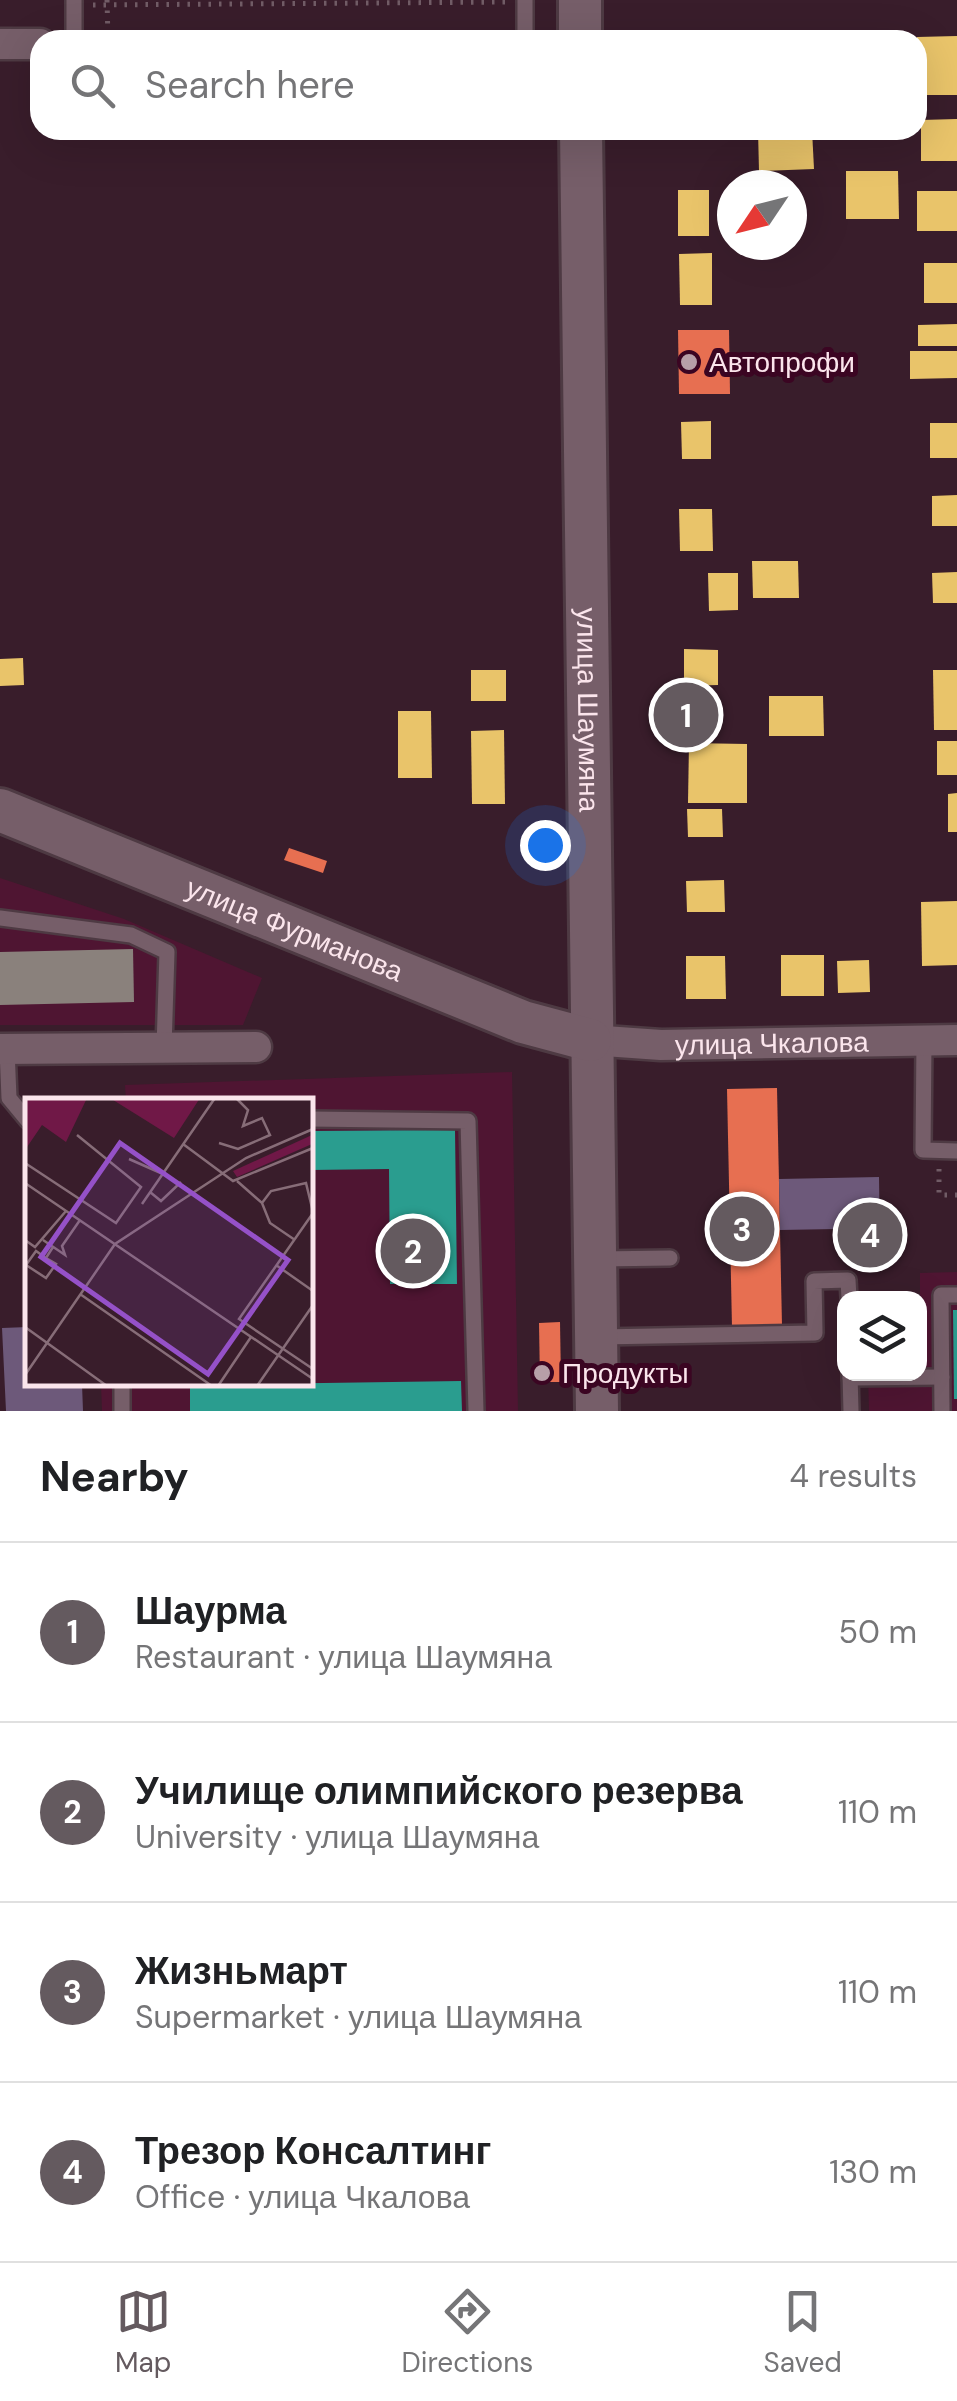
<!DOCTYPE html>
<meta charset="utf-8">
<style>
:root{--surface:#fff;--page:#f6f6f6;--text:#202124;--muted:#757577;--line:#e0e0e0;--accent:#645a5f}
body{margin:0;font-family:"DM Sans",sans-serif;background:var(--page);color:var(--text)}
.controls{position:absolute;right:30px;bottom:30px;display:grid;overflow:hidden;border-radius:20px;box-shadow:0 10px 40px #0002}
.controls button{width:90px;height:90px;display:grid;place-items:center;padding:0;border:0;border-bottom:2px solid var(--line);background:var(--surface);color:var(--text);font:50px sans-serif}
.compass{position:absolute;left:717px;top:170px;width:90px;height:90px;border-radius:50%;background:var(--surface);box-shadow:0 10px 40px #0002;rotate:235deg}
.you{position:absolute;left:545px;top:845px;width:35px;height:35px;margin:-25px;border:8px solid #fff;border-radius:50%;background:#1a73e8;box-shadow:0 0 0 15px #1a73e833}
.badge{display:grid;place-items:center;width:65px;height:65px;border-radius:50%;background:var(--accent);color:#fff;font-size:32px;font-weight:700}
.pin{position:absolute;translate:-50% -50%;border:5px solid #fff;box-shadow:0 2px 10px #0006}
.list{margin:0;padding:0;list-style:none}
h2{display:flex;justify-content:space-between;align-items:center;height:130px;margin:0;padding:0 40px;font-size:42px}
h2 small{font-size:32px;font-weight:400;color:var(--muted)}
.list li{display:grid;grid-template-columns:65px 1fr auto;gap:30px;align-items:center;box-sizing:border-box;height:180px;padding:0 40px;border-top:2px solid var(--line)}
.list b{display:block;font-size:38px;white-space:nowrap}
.list p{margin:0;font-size:32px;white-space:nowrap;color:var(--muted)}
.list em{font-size:32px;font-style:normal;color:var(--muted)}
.icon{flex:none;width:55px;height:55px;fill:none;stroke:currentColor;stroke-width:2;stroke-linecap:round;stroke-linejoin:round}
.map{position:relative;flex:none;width:957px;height:1411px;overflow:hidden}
.search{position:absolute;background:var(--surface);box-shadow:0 10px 40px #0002;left:30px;right:30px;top:30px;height:110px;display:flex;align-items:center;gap:25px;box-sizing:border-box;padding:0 35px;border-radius:30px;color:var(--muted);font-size:38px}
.sheet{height:850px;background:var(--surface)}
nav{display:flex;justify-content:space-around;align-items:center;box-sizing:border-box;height:140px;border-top:2px solid var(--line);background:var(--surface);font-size:28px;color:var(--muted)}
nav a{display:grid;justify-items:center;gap:5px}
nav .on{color:var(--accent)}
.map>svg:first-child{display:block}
</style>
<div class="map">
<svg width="957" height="1411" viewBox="0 0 957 1411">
<rect width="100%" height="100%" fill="#391d2b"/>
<!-- built -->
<g fill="#4f1532">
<path d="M 0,878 L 124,919 L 262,978 L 243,1025 L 0,1025 Z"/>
<path d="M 512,1072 L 518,1411 L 102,1411 L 101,1384 L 310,1384 L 310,1101 L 126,1101 L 125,1085 Z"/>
<path d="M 957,1272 L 957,1411 L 869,1411 L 868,1374 L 920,1374 L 920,1273 Z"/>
</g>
<!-- homes -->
<g fill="#e9c46a">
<path d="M 957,36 L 957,95 L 917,95 L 917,37 Z"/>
<path d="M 957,119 L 957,161 L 921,161 L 921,120 Z"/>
<path d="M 758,130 L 812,130 L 814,169 L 759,171 Z"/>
<path d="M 846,171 L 898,171 L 899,219 L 846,219 Z"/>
<rect x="678" y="190" width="31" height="46"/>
<rect x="917" y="191" width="40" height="40"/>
<path d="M 712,253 L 712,305 L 680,305 L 679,254 Z"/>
<rect x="924" y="263" width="33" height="40"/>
<path d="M 957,324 L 957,346 L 918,346 L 918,325 Z"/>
<path d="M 910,351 L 957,351 L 957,378 L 910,379 Z"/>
<path d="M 711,421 L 711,459 L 682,459 L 681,422 Z"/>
<rect x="930" y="423" width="27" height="35"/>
<path d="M 957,495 L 957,526 L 932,526 L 932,496 Z"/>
<path d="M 679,509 L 712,509 L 713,551 L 680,551 Z"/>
<path d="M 752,561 L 798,561 L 799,598 L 753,598 Z"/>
<path d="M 957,572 L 957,603 L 933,603 L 932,573 Z"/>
<path d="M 708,573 L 738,573 L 738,610 L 709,611 Z"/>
<path d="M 684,649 L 718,650 L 718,685 L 684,686 Z"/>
<path d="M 23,658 L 24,685 L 0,686 L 0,659 Z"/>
<rect x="471" y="670" width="35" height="31"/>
<path d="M 933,670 L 957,670 L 957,730 L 934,730 Z"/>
<path d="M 769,696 L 823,696 L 824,736 L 769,736 Z"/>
<path d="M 398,711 L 431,711 L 432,778 L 398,778 Z"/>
<path d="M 504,730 L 505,804 L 472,804 L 471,731 Z"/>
<rect x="937" y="741" width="20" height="34"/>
<path d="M 689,743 L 747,744 L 747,803 L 688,803 Z"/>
<path d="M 957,793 L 957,832 L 948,832 L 948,794 Z"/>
<path d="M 687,809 L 722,809 L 723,837 L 688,837 Z"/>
<path d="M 724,880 L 725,912 L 687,912 L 686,881 Z"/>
<path d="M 957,901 L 957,965 L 922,966 L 921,902 Z"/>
<rect x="781" y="955" width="43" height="41"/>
<path d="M 686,956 L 725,956 L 726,999 L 686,999 Z"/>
<path d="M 869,960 L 870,992 L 838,993 L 837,961 Z"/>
</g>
<!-- shops -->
<g fill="#e76f51">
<path d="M 678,330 L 729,330 L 730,394 L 679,394 Z"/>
<path d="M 670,692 L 695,692 L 696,741 L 670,741 Z"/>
<path d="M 289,848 L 327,861 L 323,873 L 284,860 Z"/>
<path d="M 777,1088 L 782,1326 L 732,1327 L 727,1089 Z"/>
<path d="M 560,1322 L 561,1382 L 540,1382 L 539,1323 Z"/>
</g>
<!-- offices -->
<g fill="#6d597a">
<path d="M 879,1177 L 880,1250 L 836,1251 L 836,1229 L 780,1230 L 779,1179 Z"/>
<path d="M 28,1327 L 28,1384 L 82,1384 L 83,1411 L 6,1411 L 2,1328 Z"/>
</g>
<!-- schools -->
<g fill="#2a9d8f">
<path d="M 455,1130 L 457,1284 L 390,1284 L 389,1169 L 310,1170 L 310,1131 Z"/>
<path d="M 953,1310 L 957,1310 L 957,1399 L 954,1399 Z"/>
<path d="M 461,1381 L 462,1411 L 190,1411 L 190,1385 Z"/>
</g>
<!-- industry -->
<path fill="#8a817c" d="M 133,949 L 134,1002 L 0,1005 L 0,952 Z"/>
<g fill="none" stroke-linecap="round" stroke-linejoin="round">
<!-- lane casing -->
<g stroke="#4e3a43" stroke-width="20">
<g id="lane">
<path d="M 525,0 L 525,40"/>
<path d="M 74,40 L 74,0"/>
<path d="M 0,918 L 131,935 L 167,952 L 164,1048"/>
<path d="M 924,1041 L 923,1150 L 957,1151"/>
<path d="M 7,1049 L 9,1098 L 28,1121"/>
<path d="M 310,1119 L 468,1121 L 476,1411"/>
<path d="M 598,1259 L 670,1258"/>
<path d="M 600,1337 L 815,1333 L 814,1281 L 848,1280 L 849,1298"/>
<path d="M 850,1374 L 851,1411"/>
<path d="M 850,1378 L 942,1377"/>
<path d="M 122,1384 L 122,1411"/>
<path d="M 942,1411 L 941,1295 L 957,1295"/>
</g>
</g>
<!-- street casing -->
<g stroke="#4e3a43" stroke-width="35">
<g id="street">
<path d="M 0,44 L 40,44"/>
<path id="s1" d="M 590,1040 L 661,1045 L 957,1040"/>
<path d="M 0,1049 L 256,1047"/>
</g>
</g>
<!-- secondary casing -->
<g stroke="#4e3a43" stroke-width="48">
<g id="secondary">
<path d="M 580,0 L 580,40"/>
<path id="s2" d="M 581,130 L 597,1411"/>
<path id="s3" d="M 0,810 L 523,1022 L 590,1040"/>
</g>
</g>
<!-- path -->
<g stroke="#715c66" stroke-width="5" stroke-dasharray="2.5 8" stroke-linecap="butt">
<path d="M 107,0 L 108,40"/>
<path d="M 93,5 L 507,2"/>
<path d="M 939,1169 L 939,1195 L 957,1195"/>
</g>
<!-- lane -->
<use href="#lane" stroke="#765e69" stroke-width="15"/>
<!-- street -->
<use href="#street" stroke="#765e69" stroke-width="30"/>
<!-- secondary -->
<use href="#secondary" stroke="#765e69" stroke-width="42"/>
</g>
<!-- markers -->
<g fill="#b79fa8" stroke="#3b0522" stroke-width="4">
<circle cx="689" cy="362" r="10"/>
<circle cx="542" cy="1373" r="10"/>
</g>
<g text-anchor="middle" stroke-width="10" stroke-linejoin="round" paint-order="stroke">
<!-- poi labels -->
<g font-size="28" fill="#fbe5ec" stroke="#3b0522" text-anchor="start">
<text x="709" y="372">Автопрофи</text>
<text x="562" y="1383">Продукты</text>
</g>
<!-- street labels -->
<g font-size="28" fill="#fbe5ec" stroke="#3b0522">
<text dy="10" stroke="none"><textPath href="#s2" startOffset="580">улица Шаумяна</textPath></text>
<text dy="10" stroke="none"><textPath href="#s3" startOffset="318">улица Фурманова</textPath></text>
<text dy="10" stroke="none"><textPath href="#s1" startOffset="182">улица Чкалова</textPath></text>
</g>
</g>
<!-- overview -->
<g transform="translate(25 1098)">
<rect width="288" height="288" fill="#391d2b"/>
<path d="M 0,0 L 62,0 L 41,44 L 17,27 L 0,52 ZM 85,0 L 175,0 L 149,40 ZM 287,37 L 287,46 L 212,79 L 208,73 Z" fill="#701847"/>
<path fill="none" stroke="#876d78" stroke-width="2.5" d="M 194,45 L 213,51 L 245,37 L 237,20 L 218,28 L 223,12 L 211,0M 158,46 L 208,83 L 288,50M 104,61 L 138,76M 0,65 L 91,125 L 116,89 L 52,37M 212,83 L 237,105 L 246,93 L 281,85 L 288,114M 0,85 L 288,281M 125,94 L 136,103 L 156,84M 237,105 L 245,125 L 270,142M 117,106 L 190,0M 288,115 L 214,221 L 288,271M 0,142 L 10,149 L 41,113M 18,142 L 40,157 L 37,148 L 55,122M 21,160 L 31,166 L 21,180 L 1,167 L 11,153 L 21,160 L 28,149M 251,167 L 288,193M 55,196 L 187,288M 0,229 L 82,288M 0,277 L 90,146 L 221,60 L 288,31M 193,288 L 226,239M 232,288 L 288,207"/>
<path fill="#9551c8" fill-opacity="0.15" stroke="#9551c8" stroke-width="5" d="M 95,45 L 263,162 L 183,276 L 16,159 Z"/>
<rect width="288" height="288" fill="none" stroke="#fbe5ec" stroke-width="5"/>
</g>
</svg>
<div class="controls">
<button><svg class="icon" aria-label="layers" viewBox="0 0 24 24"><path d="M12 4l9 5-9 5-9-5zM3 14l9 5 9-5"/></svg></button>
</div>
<svg class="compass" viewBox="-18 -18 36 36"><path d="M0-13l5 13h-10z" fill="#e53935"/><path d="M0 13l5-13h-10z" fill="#757577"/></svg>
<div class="you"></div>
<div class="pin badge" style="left:686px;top:715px">1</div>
<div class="pin badge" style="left:413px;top:1251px">2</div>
<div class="pin badge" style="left:742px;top:1229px">3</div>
<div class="pin badge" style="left:870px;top:1235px">4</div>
<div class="search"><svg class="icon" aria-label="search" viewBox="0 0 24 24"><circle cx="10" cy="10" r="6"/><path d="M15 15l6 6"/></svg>Search here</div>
</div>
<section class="sheet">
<h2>Nearby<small>4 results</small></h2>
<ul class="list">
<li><span class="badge">1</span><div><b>Шаурма</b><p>Restaurant · улица Шаумяна</p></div><em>50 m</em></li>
<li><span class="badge">2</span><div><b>Училище олимпийского резерва</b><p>University · улица Шаумяна</p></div><em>110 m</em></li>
<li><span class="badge">3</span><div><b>Жизньмарт</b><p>Supermarket · улица Шаумяна</p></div><em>110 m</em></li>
<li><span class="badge">4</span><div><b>Трезор Консалтинг</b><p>Office · улица Чкалова</p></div><em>130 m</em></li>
</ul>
</section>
<nav>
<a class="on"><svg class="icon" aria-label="map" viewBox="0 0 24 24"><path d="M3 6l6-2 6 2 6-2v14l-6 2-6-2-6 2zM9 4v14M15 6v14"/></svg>Map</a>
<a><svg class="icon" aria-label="directions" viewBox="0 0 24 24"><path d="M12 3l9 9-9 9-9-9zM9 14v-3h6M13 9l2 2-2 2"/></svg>Directions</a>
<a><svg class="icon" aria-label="saved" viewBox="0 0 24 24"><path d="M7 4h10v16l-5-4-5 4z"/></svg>Saved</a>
</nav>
